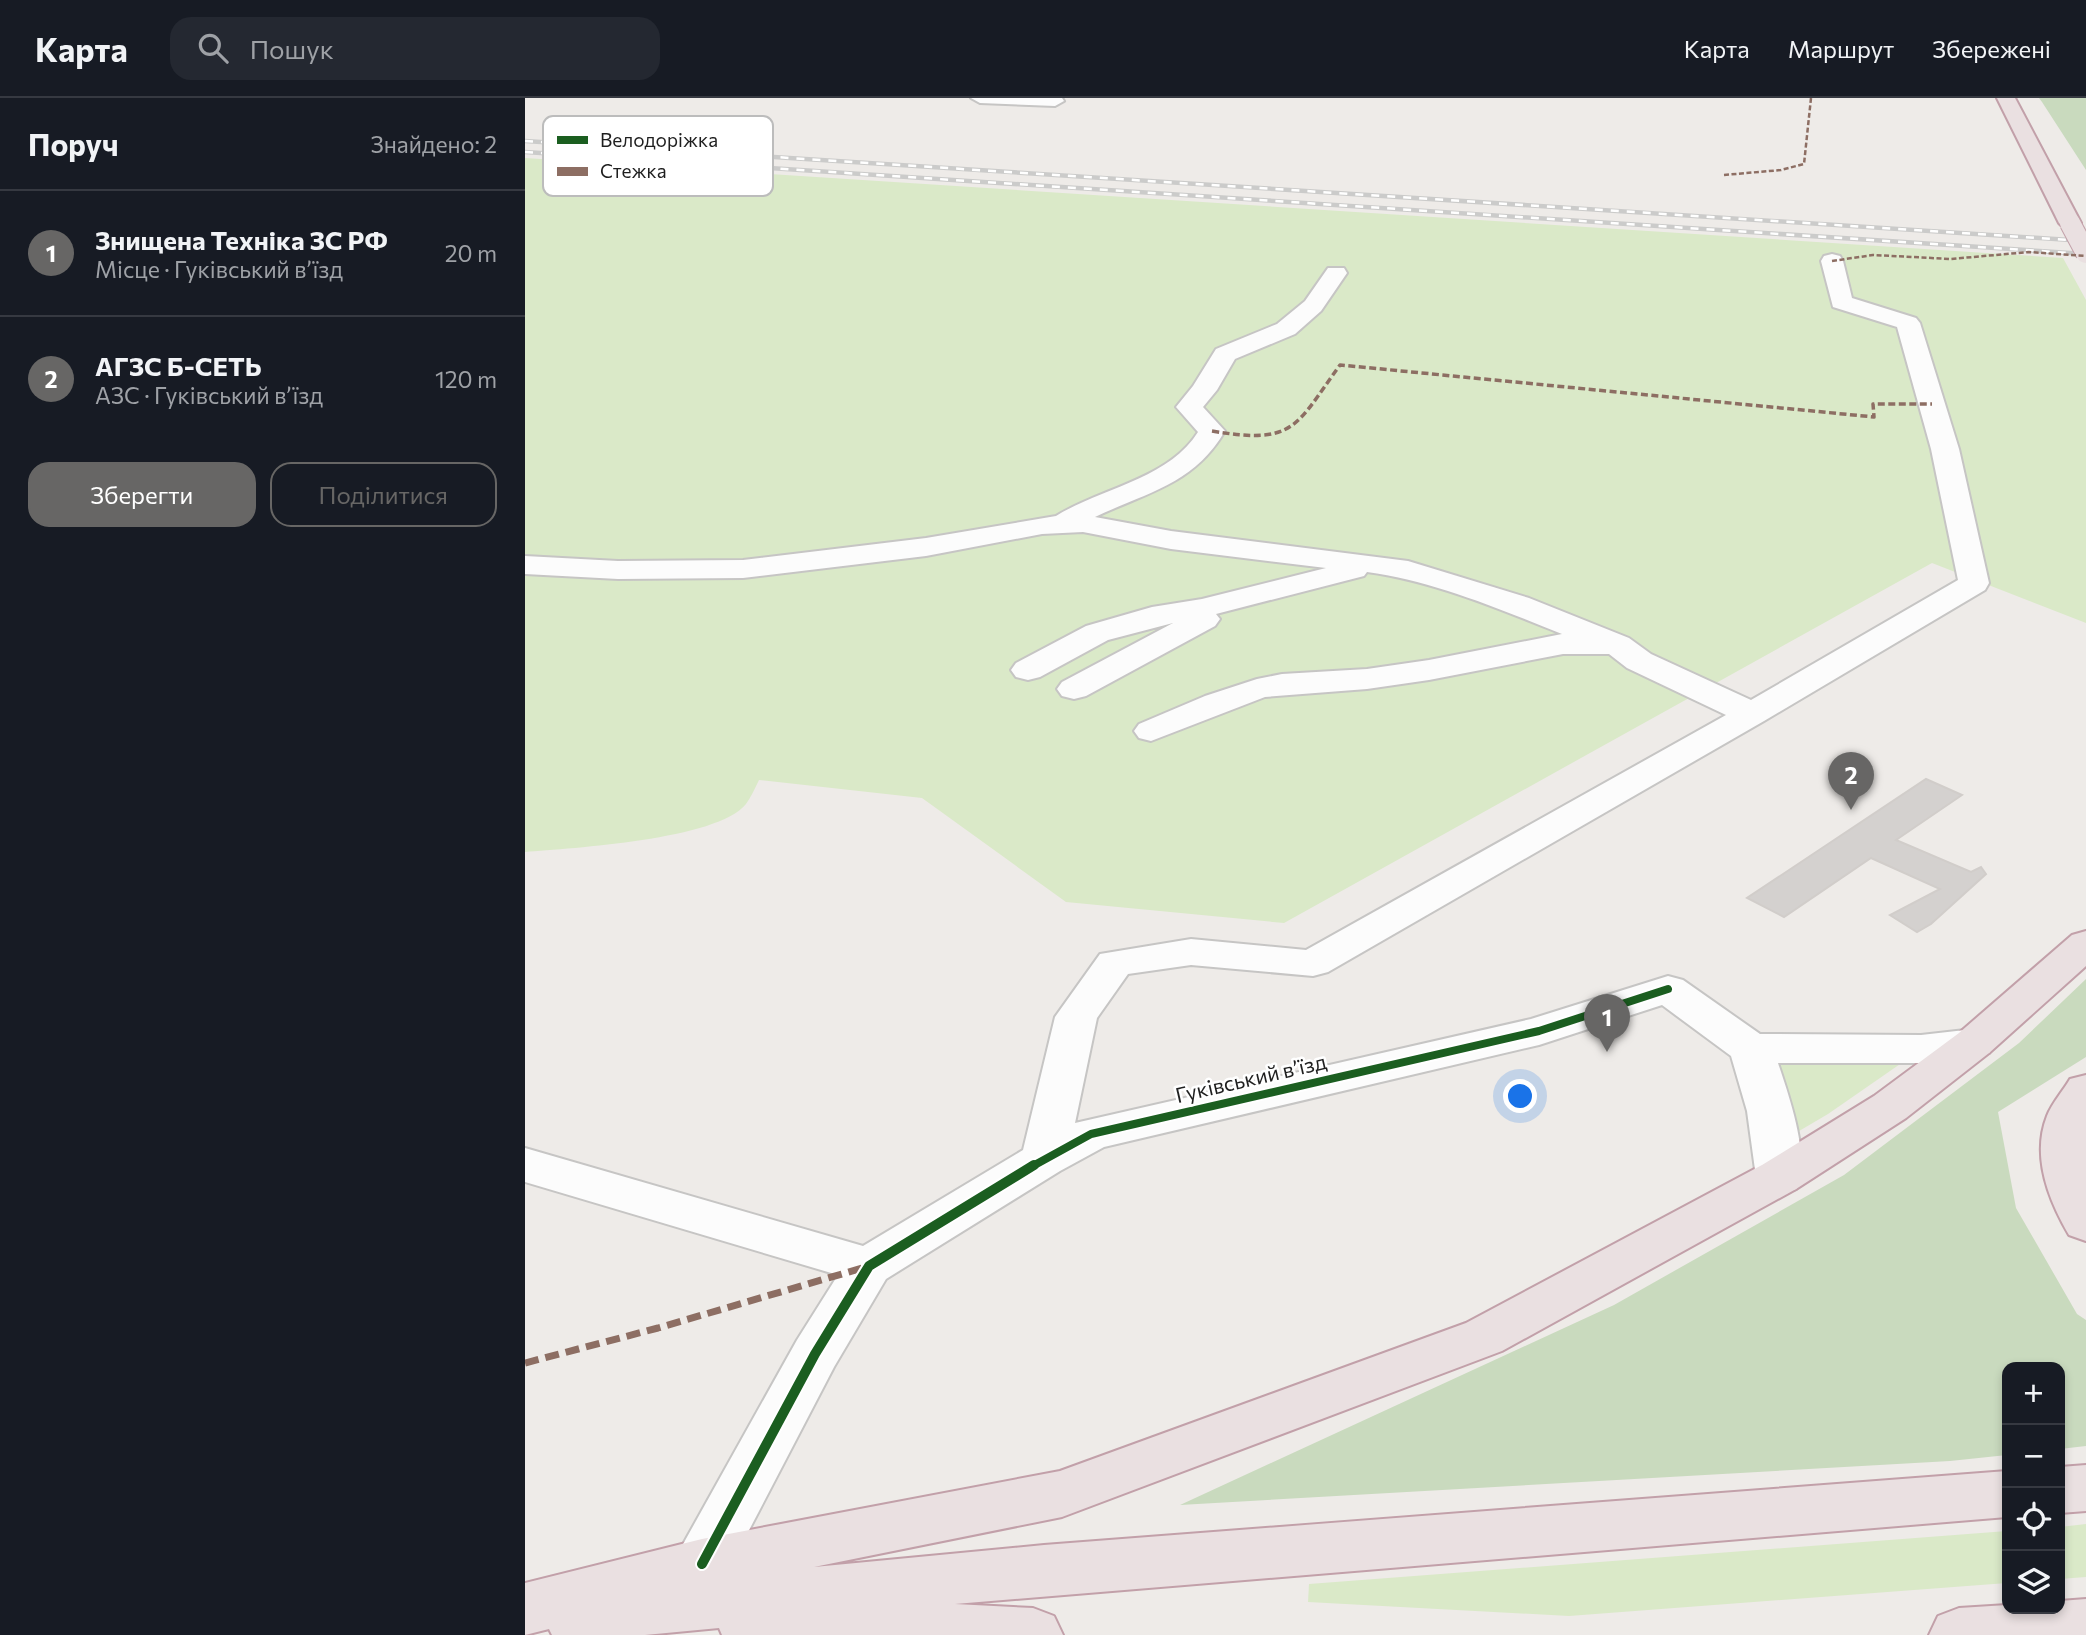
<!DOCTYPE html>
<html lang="uk">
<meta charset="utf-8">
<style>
:root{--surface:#171b24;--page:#242831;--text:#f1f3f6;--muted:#9ea1a6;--line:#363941;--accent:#676665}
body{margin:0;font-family:Commissioner,sans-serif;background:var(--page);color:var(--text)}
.controls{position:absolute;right:21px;bottom:21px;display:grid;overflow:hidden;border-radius:14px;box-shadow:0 4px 10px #0003}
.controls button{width:63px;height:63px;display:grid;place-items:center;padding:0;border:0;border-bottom:2px solid var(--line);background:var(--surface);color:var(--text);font:35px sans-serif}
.you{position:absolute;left:996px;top:999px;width:24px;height:24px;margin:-18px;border:5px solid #fff;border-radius:50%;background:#1a73e8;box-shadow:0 0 0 10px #1a73e833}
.badge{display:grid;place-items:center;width:46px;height:46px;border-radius:50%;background:var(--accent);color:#fff;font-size:23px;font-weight:700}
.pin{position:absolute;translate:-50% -58px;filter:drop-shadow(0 2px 4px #0008)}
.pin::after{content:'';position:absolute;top:37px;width:24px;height:21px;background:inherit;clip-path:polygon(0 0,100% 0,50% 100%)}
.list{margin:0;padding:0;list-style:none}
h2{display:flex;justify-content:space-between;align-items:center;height:91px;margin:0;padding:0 28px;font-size:30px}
h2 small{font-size:23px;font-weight:400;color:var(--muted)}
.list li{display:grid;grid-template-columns:46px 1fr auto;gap:21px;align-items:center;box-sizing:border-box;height:126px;padding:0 28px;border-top:2px solid var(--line)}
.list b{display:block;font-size:26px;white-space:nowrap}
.list p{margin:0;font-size:23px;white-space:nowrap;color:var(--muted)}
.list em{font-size:23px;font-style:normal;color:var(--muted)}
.actions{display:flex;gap:14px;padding:21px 28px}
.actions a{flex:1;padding:16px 0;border:2px solid var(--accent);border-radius:21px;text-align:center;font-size:24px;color:var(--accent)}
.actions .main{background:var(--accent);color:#fff}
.icon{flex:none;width:38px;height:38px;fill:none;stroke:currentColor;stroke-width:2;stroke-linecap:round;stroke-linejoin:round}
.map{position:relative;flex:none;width:1561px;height:1537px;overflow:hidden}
header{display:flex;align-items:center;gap:42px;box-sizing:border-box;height:98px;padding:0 35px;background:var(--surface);border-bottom:2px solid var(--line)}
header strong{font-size:33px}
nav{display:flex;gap:38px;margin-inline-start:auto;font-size:24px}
.search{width:490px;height:63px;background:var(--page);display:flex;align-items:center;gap:18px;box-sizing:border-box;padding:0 24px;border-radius:21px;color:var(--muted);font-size:26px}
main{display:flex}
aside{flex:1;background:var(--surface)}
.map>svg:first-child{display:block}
</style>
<header>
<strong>Карта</strong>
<div class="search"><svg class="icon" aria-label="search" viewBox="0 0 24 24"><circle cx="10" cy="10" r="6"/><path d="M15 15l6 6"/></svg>Пошук</div>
<nav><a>Карта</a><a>Маршрут</a><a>Збережені</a></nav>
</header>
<main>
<aside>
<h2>Поруч<small>Знайдено: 2</small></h2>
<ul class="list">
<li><span class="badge">1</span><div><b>Знищена Техніка ЗС РФ</b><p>Місце · Гуківський в’їзд</p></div><em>20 m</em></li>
<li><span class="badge">2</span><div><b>АГЗС Б-СЕТЬ</b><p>АЗС · Гуківський в’їзд</p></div><em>120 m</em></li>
</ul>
<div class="actions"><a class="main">Зберегти</a><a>Поділитися</a></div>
</aside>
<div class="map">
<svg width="1561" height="1537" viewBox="0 0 1561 1537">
<rect width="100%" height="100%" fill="#eeebe8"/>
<!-- grass -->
<g fill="#dae9c8">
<path d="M 0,60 L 1538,160 L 1561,202 L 1561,525 L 1407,465 L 759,825 L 541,804 L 397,700 L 234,682 C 230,690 226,699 221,706 C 192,742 47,750 0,754 Z"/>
<path d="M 1254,964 L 1378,964 L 1303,1016 L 1269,1036 Z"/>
<path d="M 1561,1426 L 1561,1479 L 1535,1481 L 1535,1429 Z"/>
<path d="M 1482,1433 L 1482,1485 L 1044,1518 L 783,1504 L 784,1486 Z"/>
</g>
<!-- forest -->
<g fill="#c9dabe">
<path d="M 1514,0 L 1561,0 L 1561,72 L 1517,4 Z"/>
<path d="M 1561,881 L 1561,959 L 1473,1014 L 1491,1110 L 1552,1216 L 1561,1222 L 1561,1348 L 1535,1351 L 1535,1269 L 1482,1269 L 1482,1357 L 1425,1363 L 655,1407 L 1089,1207 L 1319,1077 L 1494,945 Z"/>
</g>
<!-- building -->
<path fill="#d4d1cf" stroke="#d1cdca" stroke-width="2" d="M 1401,681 L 1437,697 L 1371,742 L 1446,774 L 1456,769 L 1461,776 L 1406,826 L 1392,834 L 1365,817 L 1415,791 L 1346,760 L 1259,819 L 1222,800 Z"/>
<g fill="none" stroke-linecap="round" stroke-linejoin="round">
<!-- minor casing -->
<g stroke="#c6c5c4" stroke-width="4">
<g id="minor">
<path d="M 446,0 L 537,0 L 539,3 L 530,8 L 455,5 Z"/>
<path d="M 1307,156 L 1315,158 L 1318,163 L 1327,200 L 1391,220 L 1395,225 L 1434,351 L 1464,485 L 1460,492 L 1239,623 L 803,874 L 788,878 L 666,867 L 603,876 L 572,920 L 550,1025 L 1006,921 L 1143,878 L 1158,882 L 1235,936 L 1396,937 L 1449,931 L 1464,935 L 1471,945 L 1464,955 L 1396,965 L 1253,965 C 1263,995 1287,1063 1271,1091 L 1254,1096 L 1237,1091 L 1231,1079 L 1222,1013 L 1206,958 L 1137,907 L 1014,947 L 579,1049 L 535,1073 L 361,1181 L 309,1269 L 197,1484 L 177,1491 L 157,1484 L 148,1466 L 157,1448 L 272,1242 L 313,1177 L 0,1084 L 0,1050 L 338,1148 L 498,1052 L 530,919 L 575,856 L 666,841 L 781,852 L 1201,617 L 1102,570 L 1084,556 L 1038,556 L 904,582 L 842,591 L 740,599 L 626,643 L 614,640 L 609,633 L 614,626 L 680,598 L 732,581 L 757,576 L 842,571 L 904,562 L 1037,536 C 975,511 908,483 842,474 L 839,478 L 691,516 L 695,521 L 690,528 L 561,598 L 549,601 L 537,598 L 532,591 L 537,584 L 648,525 L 583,542 L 515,579 L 503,582 L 491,579 L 486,572 L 491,565 L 561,528 L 627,509 L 677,501 L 801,470 L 646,451 L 558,434 L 517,436 L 401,458 L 218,480 L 93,481 L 0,476 L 0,458 L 93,463 L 218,462 L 401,440 L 531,418 C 576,390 644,381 673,334 L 651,309 L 668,288 L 691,251 L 752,226 L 780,203 L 803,170 L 819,170 L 822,175 L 796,213 L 770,236 L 710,261 L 692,292 L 678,309 L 700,333 C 669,386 623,394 570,419 L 646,433 L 883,463 L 1004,500 L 1104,540 L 1126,556 L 1226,602 L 1433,482 L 1406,351 L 1372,229 L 1308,209 L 1296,163 L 1299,158 Z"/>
</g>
</g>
<!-- highway casing -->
<g stroke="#c2a0a9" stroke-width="4">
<g id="highway">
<path d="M 1472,0 L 1490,0 L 1556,125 L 1552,129 L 1538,129 L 1534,125 Z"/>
<path d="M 1561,833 L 1561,868 L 1464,955 L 1381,1020 L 1271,1091 L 977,1253 L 537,1419 L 289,1469 L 519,1447 L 1482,1373 L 1482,1419 L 430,1506 L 508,1510 L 529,1518 L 538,1537 L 197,1537 L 194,1530 L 120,1537 L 27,1537 L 24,1531 L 0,1537 L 0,1485 L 177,1441 L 535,1373 L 941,1225 L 1237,1067 L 1349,998 L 1434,935 L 1547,837 Z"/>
<path d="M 1561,977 L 1561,1143 L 1544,1137 C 1524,1103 1506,1058 1522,1018 C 1527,1005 1538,993 1545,981 Z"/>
<path d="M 1561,1367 L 1561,1413 L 1535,1415 L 1535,1369 Z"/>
<path d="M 1561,1501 L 1561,1537 L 1404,1537 L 1413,1518 L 1434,1510 L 1482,1507 L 1482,1511 L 1535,1511 L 1535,1503 Z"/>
</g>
</g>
<!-- minor -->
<use href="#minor" fill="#fcfcfc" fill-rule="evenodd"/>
<!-- highway -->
<use href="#highway" fill="#eae0e1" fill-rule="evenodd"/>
<!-- rail casing -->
<g stroke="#cbcbca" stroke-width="4.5">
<g id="rail">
<path d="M 0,43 L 1561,143"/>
<path d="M 0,54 L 1561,156"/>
</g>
</g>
<!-- rail -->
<use href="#rail" stroke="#fff" stroke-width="2.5" stroke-dasharray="8" stroke-linecap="butt"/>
<!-- highway-bridge casing -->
<g stroke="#c2a0a9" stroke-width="22" stroke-linecap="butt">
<path id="highway-bridge" d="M 1545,125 L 1561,155"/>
</g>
<!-- highway-bridge -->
<use href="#highway-bridge" stroke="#eae0e1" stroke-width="20"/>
<!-- quiet-far2 -->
<g stroke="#8d6e63" stroke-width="2.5" stroke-dasharray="5 2.5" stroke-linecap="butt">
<path d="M 1199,77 L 1256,72 L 1279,66 L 1286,0"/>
<path d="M 1307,163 L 1348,157 L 1426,161 L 1504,154 L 1561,158"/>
</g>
<!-- quiet-far1 -->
<path stroke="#8d6e63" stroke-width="3.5" stroke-dasharray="7 3.5" stroke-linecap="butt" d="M 687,333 C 770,347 770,329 815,267 L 1349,319 L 1348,306 L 1407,306"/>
<!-- quiet -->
<path stroke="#8d6e63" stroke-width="7" stroke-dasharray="14 7" stroke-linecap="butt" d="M 0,1265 L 133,1230 L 344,1168"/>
<!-- cycleway-far1 casing -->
<g stroke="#fff" stroke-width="12">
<path id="cycleway-far1" d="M 506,1069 L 566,1036 L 1014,933 L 1143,891"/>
</g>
<!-- cycleway casing -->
<g stroke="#fff" stroke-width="14">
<path id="cycleway" d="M 177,1466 L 290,1256 L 344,1168 L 509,1067"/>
</g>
<!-- cycleway-far1 -->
<use href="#cycleway-far1" stroke="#1b5e20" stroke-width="8"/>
<!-- cycleway -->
<use href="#cycleway" stroke="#1b5e20" stroke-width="10"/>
</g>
<g text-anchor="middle" stroke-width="5" stroke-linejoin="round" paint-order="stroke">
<!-- street labels -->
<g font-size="21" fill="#1f1f1f" stroke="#fff">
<text transform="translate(726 981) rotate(-13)" y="7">Гуківський в’їзд</text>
</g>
</g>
<!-- legend -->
<rect x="18" y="18" width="230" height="80" rx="10" fill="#fff" stroke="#bcbcbc" stroke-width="2"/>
<rect x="32" y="38" width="31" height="8" fill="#1b5e20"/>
<rect x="32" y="69" width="31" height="9" fill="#8d6e63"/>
<g font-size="19" fill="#1f1f1f">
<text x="75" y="49">Велодоріжка</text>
<text x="75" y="80">Стежка</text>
</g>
</svg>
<div class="controls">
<button>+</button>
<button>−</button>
<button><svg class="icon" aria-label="locate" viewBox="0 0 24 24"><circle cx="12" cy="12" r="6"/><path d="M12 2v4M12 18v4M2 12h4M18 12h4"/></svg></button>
<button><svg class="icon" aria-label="layers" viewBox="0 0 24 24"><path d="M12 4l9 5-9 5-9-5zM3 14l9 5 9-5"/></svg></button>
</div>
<div class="you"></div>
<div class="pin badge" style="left:1082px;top:954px">1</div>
<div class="pin badge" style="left:1326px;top:712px">2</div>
</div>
</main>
